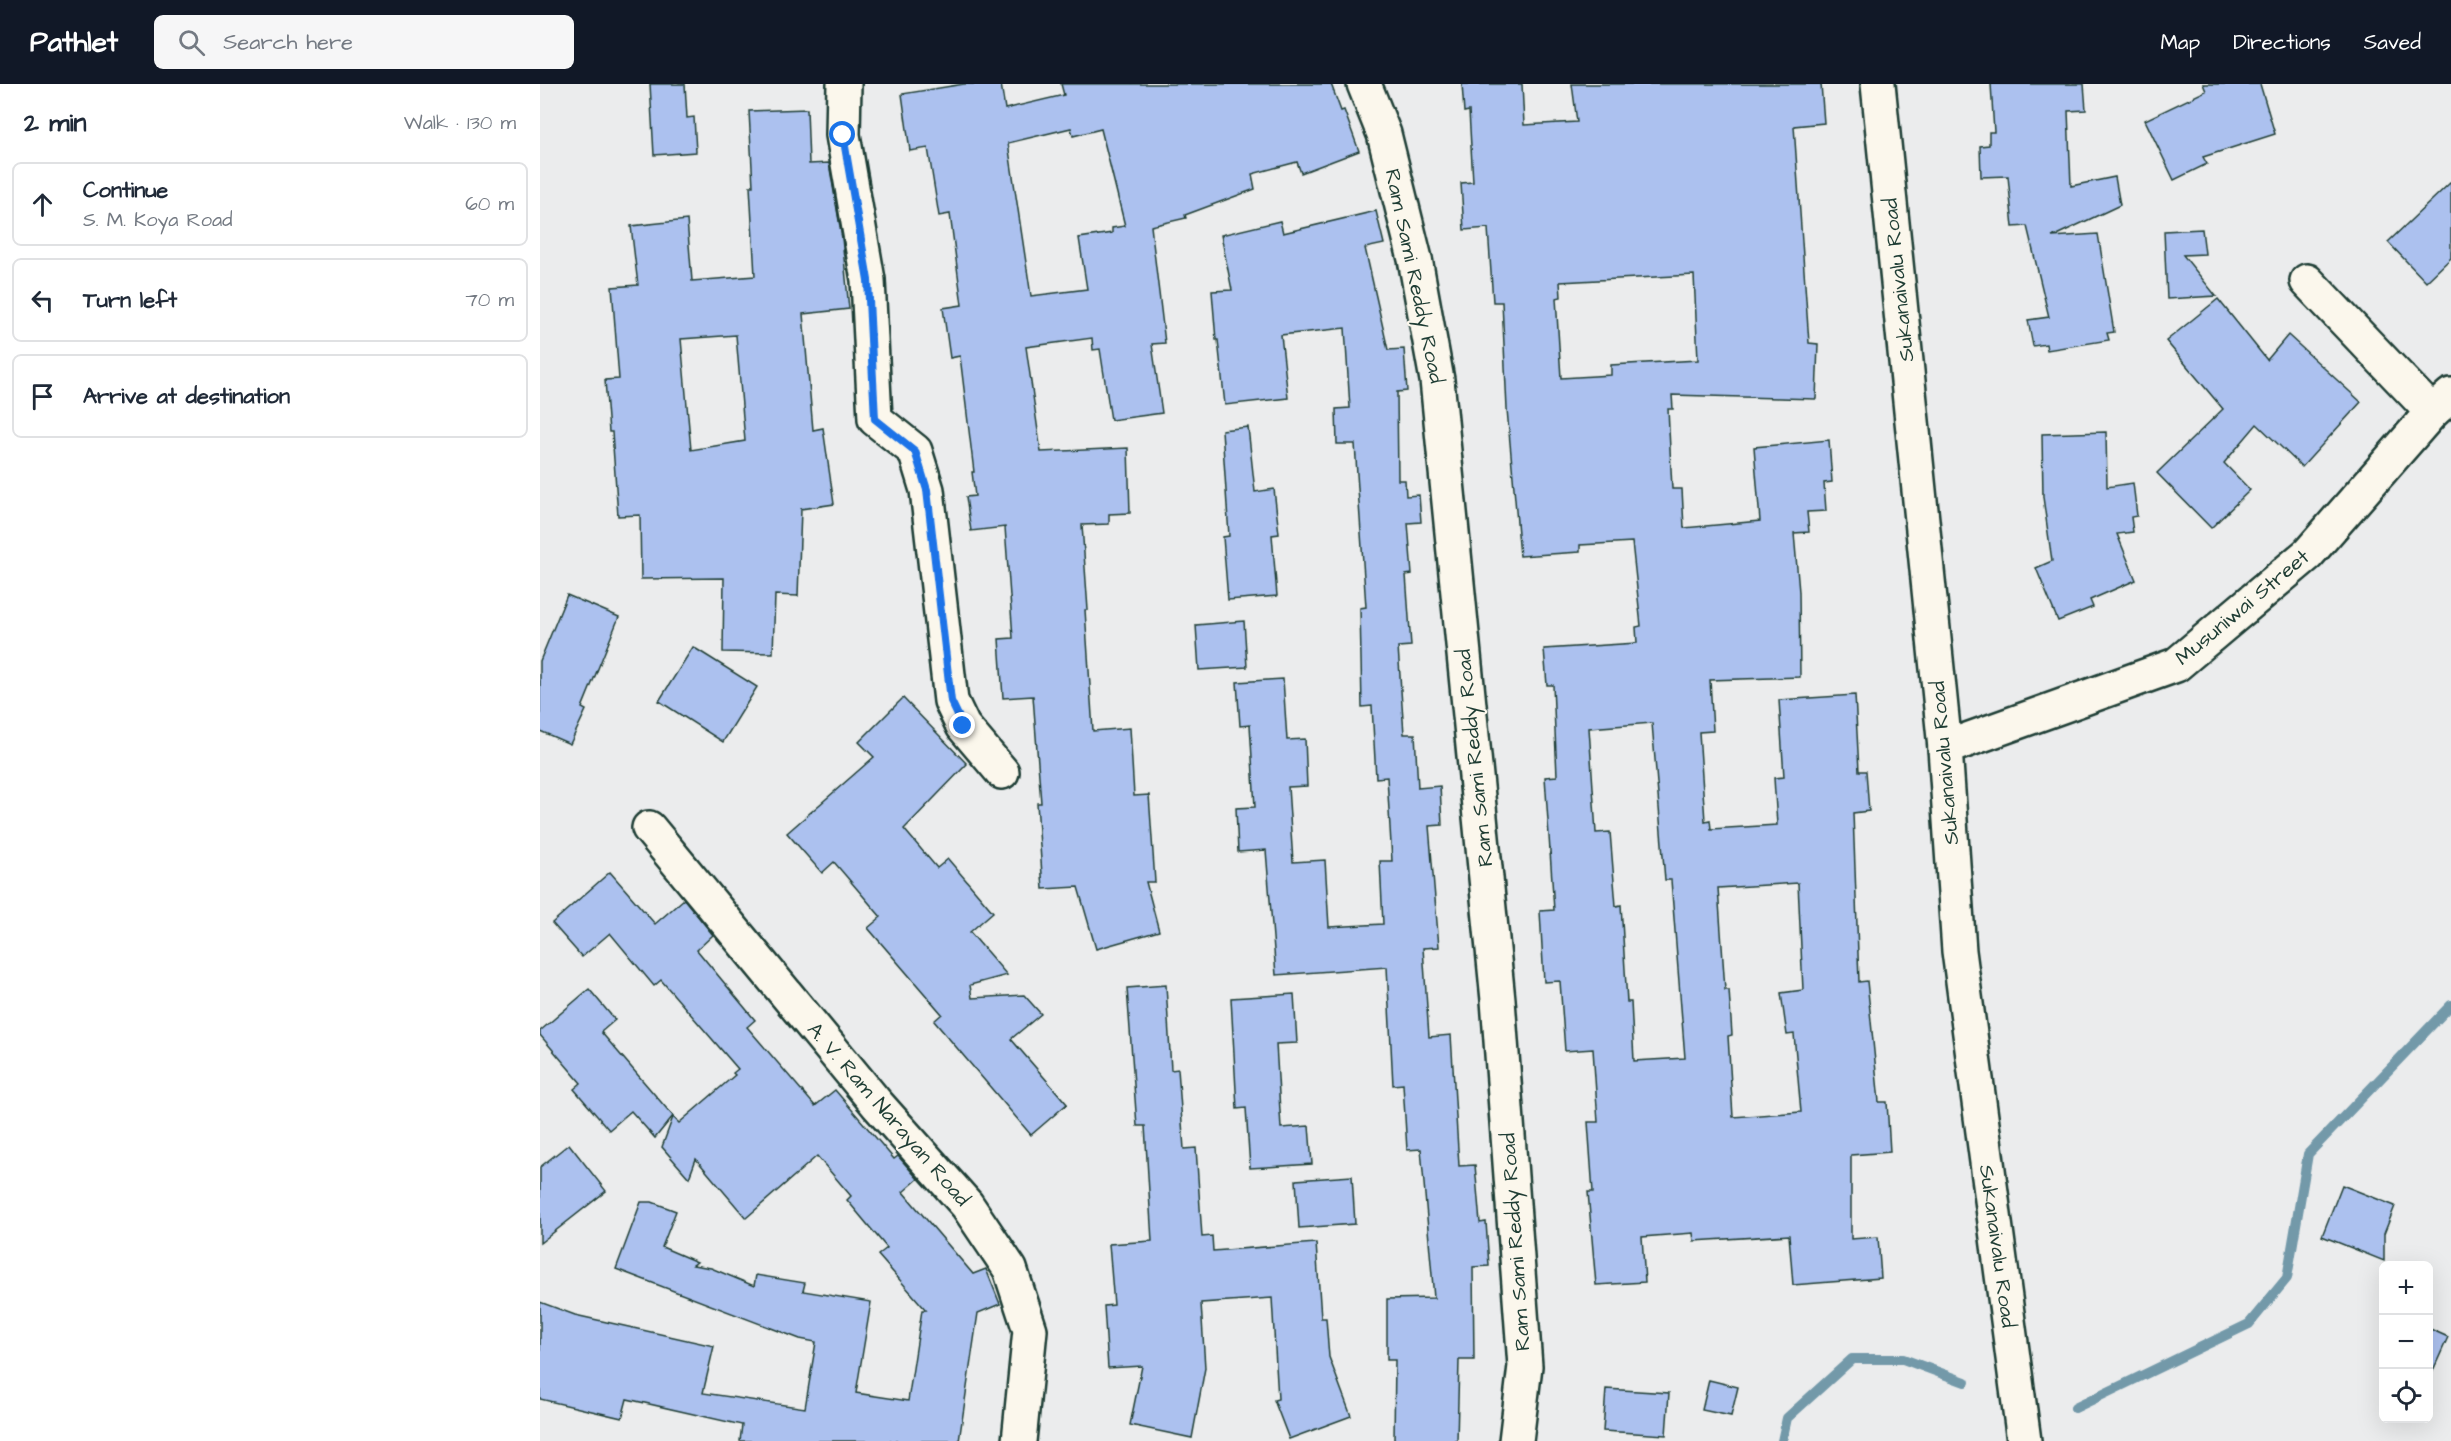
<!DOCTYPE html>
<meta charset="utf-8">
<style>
:root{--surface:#fff;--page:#f6f6f7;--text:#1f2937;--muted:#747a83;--line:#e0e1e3;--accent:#111827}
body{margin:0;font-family:"Architects Daughter",sans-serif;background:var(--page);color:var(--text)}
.controls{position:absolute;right:18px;bottom:18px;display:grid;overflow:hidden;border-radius:9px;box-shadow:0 6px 24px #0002}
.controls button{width:54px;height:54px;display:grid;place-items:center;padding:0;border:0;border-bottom:2px solid var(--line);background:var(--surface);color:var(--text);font:30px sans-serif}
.stop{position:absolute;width:18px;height:18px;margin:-14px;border:4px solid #1a73e8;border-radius:50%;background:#fff}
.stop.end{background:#1a73e8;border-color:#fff;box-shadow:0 2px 6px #0008}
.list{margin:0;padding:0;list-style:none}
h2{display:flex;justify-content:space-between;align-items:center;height:78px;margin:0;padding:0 24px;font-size:26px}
h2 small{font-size:20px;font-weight:400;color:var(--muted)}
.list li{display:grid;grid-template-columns:39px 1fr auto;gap:18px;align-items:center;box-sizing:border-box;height:84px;margin:0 12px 12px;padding:0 12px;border:2px solid var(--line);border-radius:9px}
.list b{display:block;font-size:22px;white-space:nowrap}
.list p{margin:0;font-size:20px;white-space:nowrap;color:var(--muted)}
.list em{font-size:20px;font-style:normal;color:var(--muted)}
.icon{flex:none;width:33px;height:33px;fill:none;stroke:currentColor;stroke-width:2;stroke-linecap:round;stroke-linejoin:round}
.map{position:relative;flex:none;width:1911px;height:1357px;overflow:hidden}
header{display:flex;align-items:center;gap:36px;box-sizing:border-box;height:84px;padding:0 30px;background:var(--accent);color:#fff}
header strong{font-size:28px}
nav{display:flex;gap:33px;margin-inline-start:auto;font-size:21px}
.search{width:420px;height:54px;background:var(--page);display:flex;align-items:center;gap:15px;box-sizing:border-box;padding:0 21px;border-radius:9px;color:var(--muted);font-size:22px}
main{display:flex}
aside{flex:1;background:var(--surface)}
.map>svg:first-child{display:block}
</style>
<header>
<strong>Pathlet</strong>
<div class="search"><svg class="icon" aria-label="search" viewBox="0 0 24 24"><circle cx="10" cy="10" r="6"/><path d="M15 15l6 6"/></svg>Search here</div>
<nav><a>Map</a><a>Directions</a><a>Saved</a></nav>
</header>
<main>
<aside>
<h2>2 min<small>Walk · 130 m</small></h2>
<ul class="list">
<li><svg class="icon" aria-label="ahead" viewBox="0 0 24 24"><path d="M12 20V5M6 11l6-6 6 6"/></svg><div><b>Continue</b><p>S. M. Koya Road</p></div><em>60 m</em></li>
<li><svg class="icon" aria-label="left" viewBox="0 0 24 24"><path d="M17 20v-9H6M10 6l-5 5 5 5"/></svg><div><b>Turn left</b></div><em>70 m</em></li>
<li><svg class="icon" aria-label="arrive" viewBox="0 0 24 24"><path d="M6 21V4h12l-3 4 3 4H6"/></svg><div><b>Arrive at destination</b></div></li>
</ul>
</aside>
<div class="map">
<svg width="1911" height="1357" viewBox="0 0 1911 1357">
<rect width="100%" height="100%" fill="#ebeced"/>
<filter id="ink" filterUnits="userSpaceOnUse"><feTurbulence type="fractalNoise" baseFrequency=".0167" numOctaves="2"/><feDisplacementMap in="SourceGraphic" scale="12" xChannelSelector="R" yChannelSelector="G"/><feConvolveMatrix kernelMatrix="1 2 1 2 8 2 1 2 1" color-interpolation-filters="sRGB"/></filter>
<g filter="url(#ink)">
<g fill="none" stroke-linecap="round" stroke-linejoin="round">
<!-- stream -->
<g stroke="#7399a9" stroke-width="10">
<path d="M 1535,1324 L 1709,1240 L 1747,1194 L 1768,1070 L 1911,921"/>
<path d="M 1242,1357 L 1247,1334 L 1312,1275 L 1363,1275 L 1425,1298"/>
</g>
</g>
<!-- building -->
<g fill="#acc1ef" stroke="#1f3d34" stroke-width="1.5" fill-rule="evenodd">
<path d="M 110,0 L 145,0 L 147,34 L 154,33 L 156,68 L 114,71 Z"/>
<path d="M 424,0 L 461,0 L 465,25 L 524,11 L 521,0 L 791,0 L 801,27 L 804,26 L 819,67 L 761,89 L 757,78 L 712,90 L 715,105 L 645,131 L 646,134 L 611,142 L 625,259 L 612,260 L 622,329 L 571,336 L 560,265 L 553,266 L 552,254 L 486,263 L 501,368 L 588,364 L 590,429 L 569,430 L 569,440 L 542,441 L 548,526 L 545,526 L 553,647 L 590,644 L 594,712 L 609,711 L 615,798 L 606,798 L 619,847 L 556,865 L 538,803 L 503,805 L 497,719 L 501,719 L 493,612 L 463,614 L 459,555 L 473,554 L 465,443 L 431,447 L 426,413 L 435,412 L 432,388 L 434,388 L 420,272 L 410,274 L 403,224 L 422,221 L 410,130 L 399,132 L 388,64 L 370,67 L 362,10 ZM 531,44 L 533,52 L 561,45 L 585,142 L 572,144 L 572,149 L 539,154 L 547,205 L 491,212 L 468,59 Z"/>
<path d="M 922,0 L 982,0 L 984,41 L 1037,38 L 1032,0 L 1281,0 L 1284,39 L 1254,42 L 1269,259 L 1278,260 L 1276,315 L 1132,311 L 1133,325 L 1128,325 L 1132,405 L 1142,405 L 1144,444 L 1220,437 L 1214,363 L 1289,356 L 1292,398 L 1284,399 L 1286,427 L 1267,428 L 1269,448 L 1254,449 L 1259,508 L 1260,593 L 1170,596 L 1173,647 L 1159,648 L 1165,737 L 1170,736 L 1171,745 L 1237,741 L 1234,694 L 1244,693 L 1239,616 L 1315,611 L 1319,687 L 1326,687 L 1329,727 L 1313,729 L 1319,898 L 1327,897 L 1339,1018 L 1347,1018 L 1350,1068 L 1311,1071 L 1311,1155 L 1338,1153 L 1341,1194 L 1253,1201 L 1249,1151 L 1154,1157 L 1153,1149 L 1102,1153 L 1105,1198 L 1056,1201 L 1048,1108 L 1053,1108 L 1048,1038 L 1058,1038 L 1053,965 L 1025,967 L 1020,897 L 1004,898 L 1000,827 L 1014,826 L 1005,693 L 1017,692 L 1013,601 L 1007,601 L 1004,565 L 1097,559 L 1096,543 L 1101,542 L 1092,458 L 1040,461 L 1040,468 L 980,472 L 967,325 L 962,218 L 953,218 L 948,144 L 924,146 L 921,99 L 933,98 L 929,27 L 924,28 ZM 1154,191 L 1158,276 L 1071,281 L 1071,291 L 1021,294 L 1016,214 L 1021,213 L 1020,198 ZM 1112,639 L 1125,796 L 1131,796 L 1145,974 L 1094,977 L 1091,918 L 1087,918 L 1081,821 L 1076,822 L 1070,748 L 1056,749 L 1049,644 ZM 1258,799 L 1263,906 L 1241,909 L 1247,951 L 1254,950 L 1261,1028 L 1193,1033 L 1188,952 L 1192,951 L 1189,906 L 1185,906 L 1178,804 Z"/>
<path d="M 1451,0 L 1544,0 L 1546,26 L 1528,27 L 1531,102 L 1575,93 L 1580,121 L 1512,153 L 1558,150 L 1574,248 L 1567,249 L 1569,256 L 1507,266 L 1506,260 L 1493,262 L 1488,236 L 1509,233 L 1487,142 L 1473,143 L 1468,92 L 1441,93 L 1440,62 L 1449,61 L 1449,48 L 1454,48 Z"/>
<path d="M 1663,0 L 1720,0 L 1735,50 L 1663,73 L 1667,80 L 1634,96 L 1605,36 L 1666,7 Z"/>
<path d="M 267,25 L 269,80 L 289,79 L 302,154 L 309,225 L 263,230 L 273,346 L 283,344 L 294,420 L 261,425 L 258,512 L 235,511 L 233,569 L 183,568 L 184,494 L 101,495 L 100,431 L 78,432 L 72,348 L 69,348 L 65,296 L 79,295 L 72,203 L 98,201 L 91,142 L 147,136 L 152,197 L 215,192 L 210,102 L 213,102 L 209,27 ZM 196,251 L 205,357 L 151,366 L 141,255 Z"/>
<path d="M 1911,98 L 1911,174 L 1886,198 L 1848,158 Z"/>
<path d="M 836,127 L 844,160 L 825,164 L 848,266 L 864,265 L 867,307 L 857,308 L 858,396 L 865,396 L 866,412 L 879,411 L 881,438 L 868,439 L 872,490 L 866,491 L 871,562 L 858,563 L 864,650 L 875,650 L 878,704 L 900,702 L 902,741 L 889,742 L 899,863 L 883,864 L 889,953 L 911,951 L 919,1082 L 935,1081 L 940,1139 L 946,1138 L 949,1182 L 933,1183 L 934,1276 L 919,1276 L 917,1357 L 854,1357 L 855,1276 L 847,1276 L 847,1215 L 894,1214 L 881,1065 L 867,1066 L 863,1000 L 853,1001 L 847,883 L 736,891 L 726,766 L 698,768 L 696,724 L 715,723 L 710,641 L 700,642 L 697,598 L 743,595 L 747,656 L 765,655 L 767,702 L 748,703 L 753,778 L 785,776 L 789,843 L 843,840 L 840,777 L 852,777 L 847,693 L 836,694 L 832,622 L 822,623 L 820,524 L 826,523 L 815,360 L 797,360 L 796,325 L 810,324 L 805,244 L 741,251 L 748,314 L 685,321 L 678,256 L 676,256 L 672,207 L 692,206 L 681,151 L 740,137 L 743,149 Z"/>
<path d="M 1662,145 L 1665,170 L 1643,171 L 1676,212 L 1627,215 L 1624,147 Z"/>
<path d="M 1678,215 L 1727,276 L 1748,251 L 1821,318 L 1762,383 L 1717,340 L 1684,379 L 1710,406 L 1671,444 L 1617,389 L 1683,325 L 1626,257 Z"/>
<path d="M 708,343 L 715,408 L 734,405 L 739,450 L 732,451 L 737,512 L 688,516 L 683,453 L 689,452 L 682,346 Z"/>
<path d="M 1566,348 L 1567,403 L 1593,399 L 1597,432 L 1591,433 L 1593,448 L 1577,450 L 1596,496 L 1550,516 L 1553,523 L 1518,537 L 1496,484 L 1512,477 L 1503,413 L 1502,350 Z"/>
<path d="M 27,511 L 79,533 L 42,624 L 46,626 L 30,660 L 0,647 L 0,577 Z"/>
<path d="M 704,537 L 707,583 L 659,586 L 656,541 Z"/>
<path d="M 153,563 L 217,603 L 183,658 L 119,617 Z"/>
<path d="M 363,614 L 427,680 L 364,745 L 397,784 L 408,775 L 453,828 L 430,848 L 467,891 L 430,901 L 432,914 L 484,911 L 501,930 L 471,955 L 527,1020 L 491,1051 L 394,937 L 402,930 L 328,844 L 341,833 L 294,778 L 282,789 L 247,749 L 334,673 L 319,658 Z"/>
<path d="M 70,788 L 115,840 L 144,815 L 173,851 L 157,866 L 215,936 L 207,943 L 275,1022 L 295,1006 L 354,1075 L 358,1072 L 378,1095 L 363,1108 L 433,1190 L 446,1185 L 460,1220 L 438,1229 L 419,1357 L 200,1357 L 202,1341 L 87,1315 L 82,1334 L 0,1315 L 0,1218 L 35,1231 L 174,1262 L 163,1309 L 265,1324 L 276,1258 L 260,1255 L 76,1185 L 101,1118 L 112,1118 L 136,1127 L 122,1163 L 157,1178 L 153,1181 L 171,1184 L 214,1202 L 216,1191 L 265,1199 L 263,1207 L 331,1218 L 316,1309 L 368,1317 L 382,1226 L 386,1226 L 338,1171 L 347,1164 L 307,1116 L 311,1112 L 277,1072 L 206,1134 L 156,1075 L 149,1094 L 122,1063 L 133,1033 L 139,1039 L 195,991 L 193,989 L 198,985 L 121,896 L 114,902 L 70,849 L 42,873 L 12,839 Z"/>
<path d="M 626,901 L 631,986 L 638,985 L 644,1065 L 656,1064 L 662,1153 L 672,1152 L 673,1167 L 776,1159 L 781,1234 L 786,1234 L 789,1273 L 811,1332 L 749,1355 L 734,1316 L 738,1315 L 732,1214 L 661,1219 L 665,1284 L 652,1354 L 590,1341 L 602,1282 L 568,1284 L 564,1222 L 574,1221 L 569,1160 L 612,1157 L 605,1042 L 597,1042 L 587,904 Z"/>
<path d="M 49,905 L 75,936 L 61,948 L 133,1032 L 115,1054 L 91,1027 L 69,1046 L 34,1005 L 41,999 L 0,951 L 0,947 Z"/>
<path d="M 754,910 L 757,959 L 736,960 L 741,1044 L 769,1042 L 772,1080 L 710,1084 L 706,1024 L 697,1025 L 691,914 Z"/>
<path d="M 29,1060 L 66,1107 L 0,1159 L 0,1083 Z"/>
<path d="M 812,1092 L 815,1140 L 759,1144 L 756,1096 Z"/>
<path d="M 1802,1101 L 1855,1122 L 1844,1150 L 1844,1177 L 1782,1152 Z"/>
<path d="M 1888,1244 L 1908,1253 L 1891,1291 L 1888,1290 Z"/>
<path d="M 1169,1296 L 1198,1303 L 1191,1332 L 1162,1326 Z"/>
<path d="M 1066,1305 L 1129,1309 L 1126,1351 L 1063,1347 Z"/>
</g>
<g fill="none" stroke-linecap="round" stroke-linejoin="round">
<!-- minor casing -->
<g stroke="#1f3d34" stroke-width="38">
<g id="minor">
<path d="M 304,0 L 303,51 L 328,196 L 335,335 L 375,367 L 387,406 L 411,617 L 423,642 L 462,688"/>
<path d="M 824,0 L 844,50 L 875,175 L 897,296 L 958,916 L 985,1282 L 976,1357"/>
<path d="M 1767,197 L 1892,328"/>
<path d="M 1405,664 L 1636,581 L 1768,470 L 1892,328 L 1911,311"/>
<path d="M 109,744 L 337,1020 L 427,1121 L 470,1185 L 490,1246 L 479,1357"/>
</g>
</g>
<!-- major casing -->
<g stroke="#1f3d34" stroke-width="38">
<path id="major" d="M 1338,0 L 1405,664 L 1419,867 L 1484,1357"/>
</g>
<!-- minor -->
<use href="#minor" stroke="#fbf7ec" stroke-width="33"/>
<!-- major -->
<use href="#major" stroke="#fbf7ec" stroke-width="33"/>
</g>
</g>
<g fill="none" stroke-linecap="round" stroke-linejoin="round" filter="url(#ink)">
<!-- route -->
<path stroke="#1a73e8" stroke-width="8" d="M 303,51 L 328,196 L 335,335 L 375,367 L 387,406 L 411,617 L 423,642"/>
</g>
<g text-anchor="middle" stroke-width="4.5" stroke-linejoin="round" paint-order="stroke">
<!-- street labels -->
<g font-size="21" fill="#1f3d34" stroke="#fbf7ec">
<text transform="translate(875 192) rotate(78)" y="7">Ram Sami Reddy Road</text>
<text transform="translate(1358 196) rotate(-96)" y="7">Sukanaivalu Road</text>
<text transform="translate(1702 523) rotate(-40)" y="7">Musuniwai Street</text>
<text transform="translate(934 674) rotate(-96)" y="7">Ram Sami Reddy Road</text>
<text transform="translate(1404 679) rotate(-95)" y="7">Sukanaivalu Road</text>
<text transform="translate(349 1030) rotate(49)" y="7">A. V. Ram Narayan Road</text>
<text transform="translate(975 1158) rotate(-94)" y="7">Ram Sami Reddy Road</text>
<text transform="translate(1458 1162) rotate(82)" y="7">Sukanaivalu Road</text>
</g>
</g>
</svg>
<div class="controls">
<button>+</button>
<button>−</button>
<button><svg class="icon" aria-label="locate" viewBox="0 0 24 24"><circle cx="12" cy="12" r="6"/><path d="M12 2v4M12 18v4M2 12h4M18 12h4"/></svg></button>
</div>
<div class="stop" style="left:303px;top:51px"></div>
<div class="stop end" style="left:423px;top:642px"></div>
</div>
</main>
